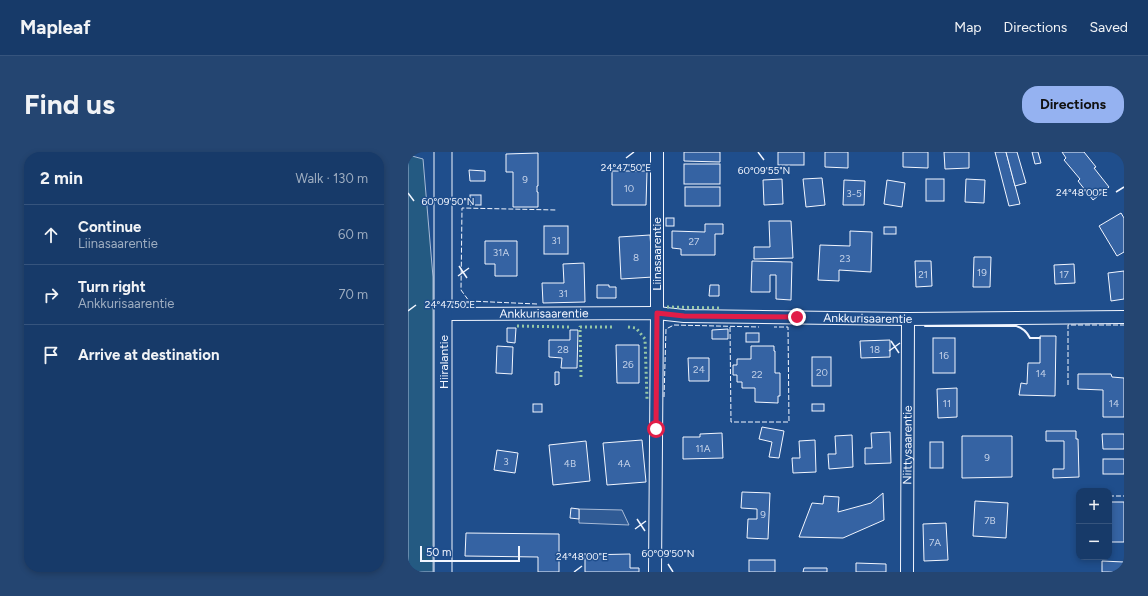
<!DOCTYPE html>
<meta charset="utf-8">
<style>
:root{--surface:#173a69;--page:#244571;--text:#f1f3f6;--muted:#9eadc0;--line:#36547d;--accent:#95b2f1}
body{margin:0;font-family:Figtree,sans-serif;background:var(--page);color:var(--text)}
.controls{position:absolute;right:12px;bottom:12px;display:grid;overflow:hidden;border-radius:8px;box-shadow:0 2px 6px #0003}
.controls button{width:36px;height:36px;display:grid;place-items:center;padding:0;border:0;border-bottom:1px solid var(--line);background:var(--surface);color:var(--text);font:20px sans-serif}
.scale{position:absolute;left:12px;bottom:10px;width:100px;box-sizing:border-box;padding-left:4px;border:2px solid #f2f6ff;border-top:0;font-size:11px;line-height:14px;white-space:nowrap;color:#f2f6ff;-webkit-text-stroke:3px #1f4e8c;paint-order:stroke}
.stop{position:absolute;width:12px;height:12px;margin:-9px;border:3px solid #e11d48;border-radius:50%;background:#fff}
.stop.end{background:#e11d48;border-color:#fff;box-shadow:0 1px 4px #0008}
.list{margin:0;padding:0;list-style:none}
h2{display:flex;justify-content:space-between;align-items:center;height:52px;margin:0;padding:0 16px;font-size:17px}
h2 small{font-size:13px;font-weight:400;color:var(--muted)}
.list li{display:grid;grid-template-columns:26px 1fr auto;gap:12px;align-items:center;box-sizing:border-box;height:60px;padding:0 16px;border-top:1px solid var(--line)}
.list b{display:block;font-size:15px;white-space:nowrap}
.list p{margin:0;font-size:13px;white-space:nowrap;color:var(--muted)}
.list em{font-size:13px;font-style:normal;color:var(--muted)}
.icon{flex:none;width:22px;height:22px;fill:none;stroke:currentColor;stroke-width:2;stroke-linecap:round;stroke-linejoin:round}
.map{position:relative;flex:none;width:716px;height:420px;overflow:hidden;border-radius:16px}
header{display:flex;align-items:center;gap:24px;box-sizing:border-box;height:56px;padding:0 20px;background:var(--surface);border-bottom:1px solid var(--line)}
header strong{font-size:19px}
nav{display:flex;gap:22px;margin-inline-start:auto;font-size:14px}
.intro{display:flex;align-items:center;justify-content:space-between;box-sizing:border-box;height:96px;padding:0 24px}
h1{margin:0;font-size:28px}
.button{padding:10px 18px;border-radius:16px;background:var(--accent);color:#111;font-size:14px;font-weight:700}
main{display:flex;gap:24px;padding:0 24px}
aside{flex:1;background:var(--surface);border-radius:16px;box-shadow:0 2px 6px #0003}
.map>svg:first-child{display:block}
</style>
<header>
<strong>Mapleaf</strong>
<nav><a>Map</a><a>Directions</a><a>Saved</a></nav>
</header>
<div class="intro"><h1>Find us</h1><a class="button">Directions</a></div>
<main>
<aside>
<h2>2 min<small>Walk · 130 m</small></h2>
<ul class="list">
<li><svg class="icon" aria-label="ahead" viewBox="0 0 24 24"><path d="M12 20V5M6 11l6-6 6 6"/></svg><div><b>Continue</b><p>Liinasaarentie</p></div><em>60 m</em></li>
<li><svg class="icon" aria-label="right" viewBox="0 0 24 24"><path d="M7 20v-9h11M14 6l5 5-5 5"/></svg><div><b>Turn right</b><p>Ankkurisaarentie</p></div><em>70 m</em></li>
<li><svg class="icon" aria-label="arrive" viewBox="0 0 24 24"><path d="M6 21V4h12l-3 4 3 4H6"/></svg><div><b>Arrive at destination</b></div></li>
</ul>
</aside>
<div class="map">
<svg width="716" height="420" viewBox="0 0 716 420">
<rect width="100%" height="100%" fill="#1f4e8c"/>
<!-- green -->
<path fill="#245a82" stroke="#a8bbd7" d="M 4,4 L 15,7 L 25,125 L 25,420 L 0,420 L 0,7 Z"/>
<!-- parking -->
<path fill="#305b95" stroke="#a8bbd7" d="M 171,357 L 214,358 L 221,373 L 171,371 Z"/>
<!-- building -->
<g fill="#3563a3" stroke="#f2f6ff">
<path d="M 276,0 L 312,0 L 312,10 L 276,9 Z"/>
<rect x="370" y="0" width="26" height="13"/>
<path d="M 417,0 L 440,0 L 440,16 L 417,15 Z"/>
<path d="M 495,0 L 520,0 L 520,16 L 495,15 Z"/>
<path d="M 536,0 L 561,0 L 561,16 L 537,17 Z"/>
<path d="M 587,0 L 598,0 L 612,52 L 601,54 Z"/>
<path d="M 598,0 L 609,0 L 618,31 L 607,34 Z"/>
<path d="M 624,0 L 630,0 L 633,11 L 627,12 Z"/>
<path d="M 654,0 L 676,0 L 688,15 L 686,16 L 701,35 L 685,48 L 670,29 L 672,27 L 656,8 L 658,6 Z"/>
<path d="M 130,1 L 130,34 L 129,34 L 129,40 L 130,40 L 130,55 L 105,55 L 105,20 L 98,20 L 98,2 Z"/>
<rect x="276" y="12" width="36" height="20"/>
<path d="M 61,18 L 77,19 L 77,29 L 62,29 Z"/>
<path d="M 204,19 L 239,19 L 238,53 L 204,53 Z"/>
<path d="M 414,26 L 417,53 L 398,55 L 395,27 Z"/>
<path d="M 374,27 L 375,52 L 356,53 L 355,28 Z"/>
<rect x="518" y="27" width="18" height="22"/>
<path d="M 558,27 L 577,28 L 576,51 L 557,50 Z"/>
<path d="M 436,28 L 457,29 L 456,53 L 435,53 Z"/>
<path d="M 479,28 L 497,31 L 494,55 L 476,52 Z"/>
<rect x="277" y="35" width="35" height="19"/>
<rect x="62" y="43" width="11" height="10"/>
<path d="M 713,61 L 716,66 L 716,100 L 709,104 L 691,74 Z"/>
<rect x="258" y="66" width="8" height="8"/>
<path d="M 361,69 L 383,69 L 385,106 L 346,107 L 346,95 L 362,95 Z"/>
<path d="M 297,72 L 315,72 L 315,82 L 307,82 L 307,103 L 273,103 L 273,97 L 264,96 L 264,79 L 297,80 Z"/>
<rect x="136" y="74" width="24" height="28"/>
<rect x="476" y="75" width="12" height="7"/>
<path d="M 442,79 L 464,80 L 463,120 L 431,118 L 431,129 L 410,128 L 412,93 L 442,94 Z"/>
<path d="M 242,83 L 245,125 L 213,127 L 211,85 Z"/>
<path d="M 77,89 L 109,89 L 109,124 L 87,124 L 87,112 L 77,112 Z"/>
<path d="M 566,105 L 583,105 L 582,135 L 565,135 Z"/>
<path d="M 344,109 L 384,110 L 383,148 L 368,147 L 368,123 L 362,123 L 362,140 L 343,140 Z"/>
<path d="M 507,109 L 523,109 L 524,134 L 508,135 Z"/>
<path d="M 176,111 L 177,150 L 135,151 L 134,131 L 156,131 L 155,112 Z"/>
<path d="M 666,112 L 667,131 L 647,132 L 646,113 Z"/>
<path d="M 716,119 L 716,147 L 703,149 L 700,121 Z"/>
<path d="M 189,133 L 201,133 L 201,135 L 208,135 L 208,146 L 189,146 Z"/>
<path d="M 302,133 L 311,133 L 311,144 L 301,144 Z"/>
<path d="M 99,176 L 108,176 L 107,191 L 99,190 Z"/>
<path d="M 320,177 L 320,187 L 304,187 L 304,178 Z"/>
<path d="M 162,178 L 170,178 L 169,216 L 153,216 L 154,206 L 141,205 L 141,188 L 162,188 Z"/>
<rect x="338" y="181" width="13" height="9"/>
<path d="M 632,184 L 648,184 L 647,244 L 611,243 L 613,231 L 619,232 L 620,211 L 632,211 Z"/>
<rect x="525" y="186" width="22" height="35"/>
<path d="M 482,188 L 482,205 L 453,206 L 452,189 Z"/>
<path d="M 208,193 L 231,193 L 231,231 L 209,231 Z"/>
<path d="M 89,194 L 105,195 L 104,222 L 88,221 Z"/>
<path d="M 343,194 L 366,194 L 366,199 L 367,199 L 367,221 L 372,221 L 372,244 L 370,244 L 370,251 L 347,250 L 347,236 L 334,236 L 334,230 L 329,230 L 329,223 L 325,223 L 325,213 L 329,213 L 329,207 L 343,207 Z"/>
<rect x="404" y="205" width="19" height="29"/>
<path d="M 280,206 L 301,206 L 301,229 L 281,229 Z"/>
<path d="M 147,220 L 151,220 L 151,232 L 147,233 Z"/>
<path d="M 670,222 L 703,222 L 704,225 L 716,226 L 716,265 L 695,265 L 695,238 L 670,237 Z"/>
<path d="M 549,236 L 549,265 L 530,266 L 529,237 Z"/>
<rect x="125" y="252" width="9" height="8"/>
<rect x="404" y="252" width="12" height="7"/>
<path d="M 354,275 L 376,279 L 371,306 L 361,305 L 364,290 L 351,287 Z"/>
<path d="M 638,279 L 668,279 L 668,287 L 670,287 L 671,325 L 645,326 L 645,317 L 656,317 L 656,289 L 638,289 Z"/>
<path d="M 482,280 L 483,311 L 457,312 L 457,296 L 464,296 L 463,281 Z"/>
<path d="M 314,281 L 315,306 L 275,307 L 275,285 L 292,285 L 292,282 Z"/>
<path d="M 694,282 L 716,282 L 716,297 L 695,297 Z"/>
<path d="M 444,283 L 445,315 L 421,317 L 420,302 L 428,302 L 427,284 Z"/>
<path d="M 554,284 L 604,284 L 604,325 L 554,326 Z"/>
<path d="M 234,288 L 238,330 L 199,333 L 195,291 Z"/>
<path d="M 407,288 L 408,320 L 385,321 L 384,306 L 392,306 L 391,289 Z"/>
<path d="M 178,289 L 182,329 L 145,333 L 141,293 Z"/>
<rect x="522" y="290" width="13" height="26"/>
<path d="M 89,298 L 110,301 L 107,321 L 86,318 Z"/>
<rect x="695" y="307" width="21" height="15"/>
<path d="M 334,340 L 362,341 L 360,387 L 339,386 L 340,367 L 349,367 L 349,357 L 333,356 Z"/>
<path d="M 475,341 L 476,368 L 435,386 L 391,385 L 404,351 L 415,352 L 416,344 L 431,345 L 430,360 L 463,351 Z"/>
<path d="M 567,349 L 600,351 L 598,386 L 565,384 Z"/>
<rect x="701" y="350" width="15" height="40"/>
<path d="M 163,356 L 171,357 L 171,367 L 162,366 Z"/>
<path d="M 538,371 L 540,408 L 516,409 L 515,372 Z"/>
<path d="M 58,381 L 151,382 L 151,420 L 130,420 L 130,405 L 57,404 Z"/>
<path d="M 222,402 L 222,416 L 231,416 L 231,420 L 177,420 L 177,403 Z"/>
<rect x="341" y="408" width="26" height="12"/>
<path d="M 694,409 L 716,410 L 716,420 L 694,420 Z"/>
<path d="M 448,411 L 478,412 L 478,420 L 448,420 Z"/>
<path d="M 396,416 L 419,416 L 419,420 L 395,420 Z"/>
</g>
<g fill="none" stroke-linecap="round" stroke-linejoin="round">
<!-- street casing -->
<g stroke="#f2f6ff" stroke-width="14">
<g id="street">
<path id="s1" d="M 36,162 L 249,161 L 276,164 L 500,167 L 716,165"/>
<path d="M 247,420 L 249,161 L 249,0"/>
<path id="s2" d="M 499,420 L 500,167"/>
</g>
</g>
<!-- secondary casing -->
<g stroke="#f2f6ff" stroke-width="19">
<path id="secondary" d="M 35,0 L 35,420"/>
</g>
<!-- street -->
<use href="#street" stroke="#1f4e8c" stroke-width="12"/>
<!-- secondary -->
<use href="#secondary" stroke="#1f4e8c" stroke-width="17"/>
<!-- hedge -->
<g stroke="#97c8a6" stroke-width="3" stroke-dasharray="2 3" stroke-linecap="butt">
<path d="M 259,155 L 313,156"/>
<path d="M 109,174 L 162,175"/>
<path d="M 220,175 L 228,176 L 237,187 L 239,247"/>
<path d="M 173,225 L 172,175 L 205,175"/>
</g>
<!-- fence -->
<g stroke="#f2f6ff" stroke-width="1" stroke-dasharray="5 2" stroke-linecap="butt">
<path d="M 129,152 L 61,149 L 53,138 L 54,56 L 148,58"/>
<path d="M 322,175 L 323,270 L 381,270 L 380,175 L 366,175"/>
<path d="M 660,233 L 660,173 L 716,173"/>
<path d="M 256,245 L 258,177 L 266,173 L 351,175"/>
<path d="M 701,344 L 716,344"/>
<path d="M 668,345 L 671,345"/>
</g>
<!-- wall -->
<path stroke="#f2f6ff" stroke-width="2" d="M 517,174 L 608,174 C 615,176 619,180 622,186 L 632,186"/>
</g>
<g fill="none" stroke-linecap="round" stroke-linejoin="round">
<!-- route -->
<path stroke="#e11d48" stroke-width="5" d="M 248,277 L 249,161 L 276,164 L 389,165"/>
</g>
<!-- ticks -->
<path fill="none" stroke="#f2f6ff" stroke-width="1.5" d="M 350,0 L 356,8M 218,6 L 226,0M 708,40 L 716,35M 0,41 L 6,49M 51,114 L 59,126M 50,124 L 61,116M 0,159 L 8,153M 483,189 L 491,201M 481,199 L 492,191M 229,367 L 237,379M 227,377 L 238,369M 260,412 L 265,420M 166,420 L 174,414"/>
<g text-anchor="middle" stroke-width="3" stroke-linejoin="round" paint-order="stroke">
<!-- number labels -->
<g font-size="10" fill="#c3d1e8">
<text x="117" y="31">9</text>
<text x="221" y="40">10</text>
<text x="446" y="45">3-5</text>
<text x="148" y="92">31</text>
<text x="286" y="93">27</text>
<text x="93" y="104">31A</text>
<text x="228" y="109">8</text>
<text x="437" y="110">23</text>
<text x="574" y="124">19</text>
<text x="515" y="126">21</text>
<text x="656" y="126">17</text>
<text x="155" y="145">31</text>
<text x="155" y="201">28</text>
<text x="467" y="201">18</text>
<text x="536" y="207">16</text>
<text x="220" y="216">26</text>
<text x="291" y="221">24</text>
<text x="414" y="224">20</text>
<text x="633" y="225">14</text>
<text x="349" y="226">22</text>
<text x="539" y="255">11</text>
<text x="706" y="255">14</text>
<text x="295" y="300">11A</text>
<text x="579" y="309">9</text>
<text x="98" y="313">3</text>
<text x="162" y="315">4B</text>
<text x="216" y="315">4A</text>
<text x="355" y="366">9</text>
<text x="582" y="372">7B</text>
<text x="527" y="394">7A</text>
</g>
<!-- street labels -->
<g font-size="12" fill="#f2f6ff" stroke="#1f4e8c">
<text transform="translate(249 102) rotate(-90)" y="4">Liinasaarentie</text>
<text dy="4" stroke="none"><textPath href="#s1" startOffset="100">Ankkurisaarentie</textPath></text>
<text dy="4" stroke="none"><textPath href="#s1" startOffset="424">Ankkurisaarentie</textPath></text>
<text transform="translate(36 210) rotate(-90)" y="4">Hiiralantie</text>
<text dy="4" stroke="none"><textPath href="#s2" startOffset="127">Niittysaarentie</textPath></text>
</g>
</g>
<g font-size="10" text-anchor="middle" fill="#f2f6ff" stroke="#1f4e8c" stroke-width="3" stroke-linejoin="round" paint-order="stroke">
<text x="218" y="19">24°47'50"E</text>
<text x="356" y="22">60°09'55"N</text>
<text x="674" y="44">24°48'00"E</text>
<text x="40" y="53">60°09'50"N</text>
<text x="42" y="156">24°47'50"E</text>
<text x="260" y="405">60°09'50"N</text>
<text x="174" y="408">24°48'00"E</text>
</g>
</svg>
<div class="controls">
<button>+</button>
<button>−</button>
</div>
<div class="scale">50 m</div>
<div class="stop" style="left:248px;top:277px"></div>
<div class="stop end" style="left:389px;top:165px"></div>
</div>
</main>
